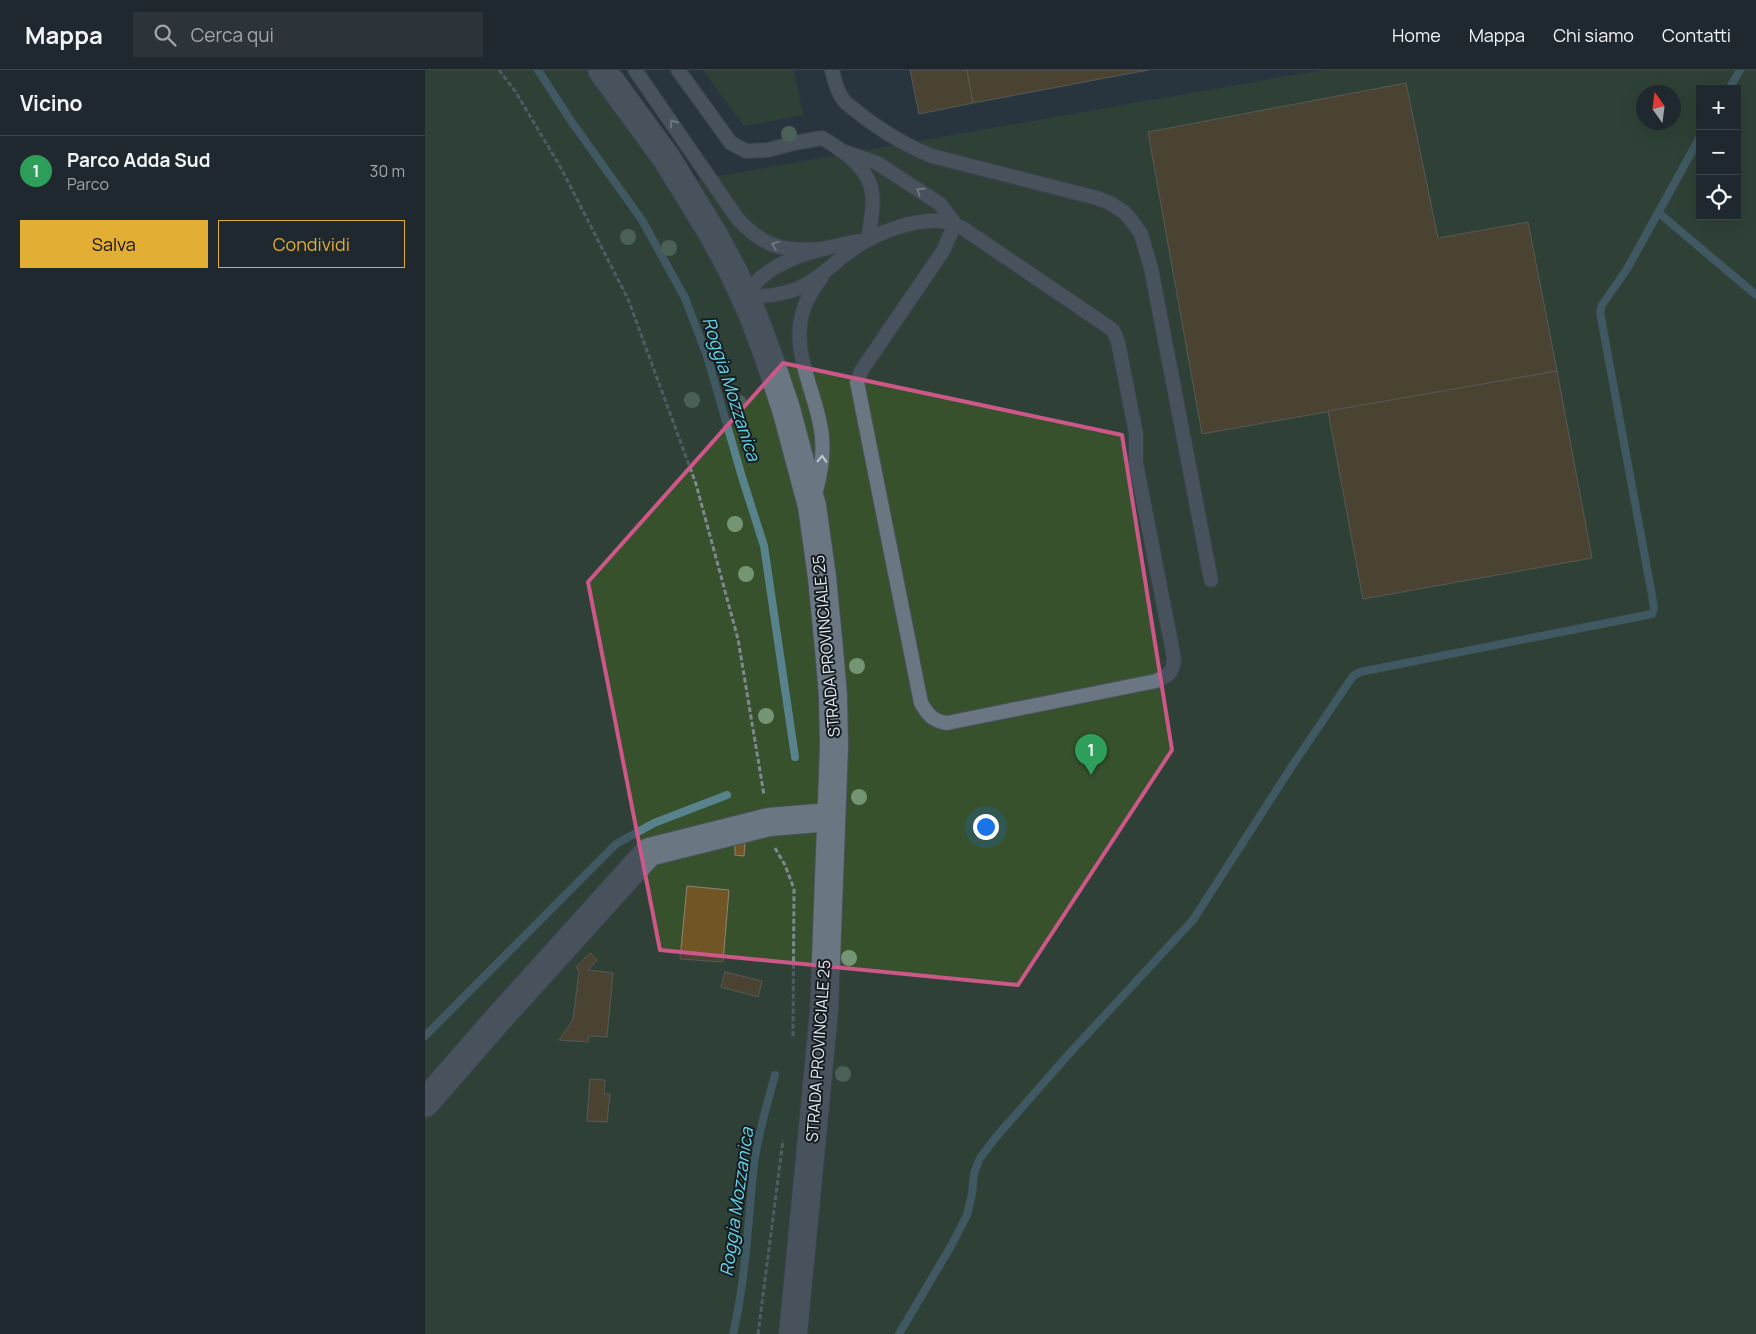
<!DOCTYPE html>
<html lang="it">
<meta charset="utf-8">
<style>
:root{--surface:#1f282e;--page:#2c343a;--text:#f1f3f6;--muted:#a1a6aa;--line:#3c444a;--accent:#e3ae34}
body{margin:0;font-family:Manrope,sans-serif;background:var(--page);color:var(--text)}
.controls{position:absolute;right:15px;top:15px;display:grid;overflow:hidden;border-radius:0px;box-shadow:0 5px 20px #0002}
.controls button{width:45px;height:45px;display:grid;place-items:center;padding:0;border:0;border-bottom:1px solid var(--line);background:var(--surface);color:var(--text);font:25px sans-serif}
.compass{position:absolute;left:1211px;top:15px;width:45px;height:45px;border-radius:50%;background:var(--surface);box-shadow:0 5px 20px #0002;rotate:346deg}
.you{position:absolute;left:560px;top:756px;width:18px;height:18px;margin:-12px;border:4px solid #fff;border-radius:50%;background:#1a73e8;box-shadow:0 0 0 8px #1a73e833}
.badge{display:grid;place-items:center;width:32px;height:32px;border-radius:50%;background:var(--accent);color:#fff;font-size:16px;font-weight:700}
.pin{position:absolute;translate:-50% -41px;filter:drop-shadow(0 1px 2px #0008)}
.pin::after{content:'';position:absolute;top:26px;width:18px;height:15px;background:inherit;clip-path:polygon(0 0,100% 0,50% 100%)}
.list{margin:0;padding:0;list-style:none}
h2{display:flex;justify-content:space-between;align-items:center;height:65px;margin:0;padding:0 20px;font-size:21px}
h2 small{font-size:16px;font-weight:400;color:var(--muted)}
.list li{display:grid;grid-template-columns:32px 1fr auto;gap:15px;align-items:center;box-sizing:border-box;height:70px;padding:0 20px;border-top:1px solid var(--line)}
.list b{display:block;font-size:19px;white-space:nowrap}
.list p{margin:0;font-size:16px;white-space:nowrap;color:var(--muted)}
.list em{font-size:16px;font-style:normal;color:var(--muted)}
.actions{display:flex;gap:10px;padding:15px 20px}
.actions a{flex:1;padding:11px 0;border:1px solid var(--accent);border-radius:0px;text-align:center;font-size:18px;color:var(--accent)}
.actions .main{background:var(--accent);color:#111}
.icon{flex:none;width:28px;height:28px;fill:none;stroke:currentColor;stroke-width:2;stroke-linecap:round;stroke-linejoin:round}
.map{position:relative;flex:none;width:1331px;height:1264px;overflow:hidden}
header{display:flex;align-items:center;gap:30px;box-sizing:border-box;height:70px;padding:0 25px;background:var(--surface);border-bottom:1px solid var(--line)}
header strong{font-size:24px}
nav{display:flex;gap:28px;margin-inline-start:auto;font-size:18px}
.search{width:350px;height:45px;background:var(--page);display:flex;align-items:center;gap:12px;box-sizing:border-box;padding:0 18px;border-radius:0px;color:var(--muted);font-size:19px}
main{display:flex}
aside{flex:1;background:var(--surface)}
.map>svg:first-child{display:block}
</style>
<header>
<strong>Mappa</strong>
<div class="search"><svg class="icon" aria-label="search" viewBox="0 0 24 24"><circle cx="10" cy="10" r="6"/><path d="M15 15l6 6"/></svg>Cerca qui</div>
<nav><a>Home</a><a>Mappa</a><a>Chi siamo</a><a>Contatti</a></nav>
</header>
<main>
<aside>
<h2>Vicino<small></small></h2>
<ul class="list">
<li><span class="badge" style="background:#2e9e5b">1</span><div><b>Parco Adda Sud</b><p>Parco</p></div><em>30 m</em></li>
</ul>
<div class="actions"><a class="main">Salva</a><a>Condividi</a></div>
</aside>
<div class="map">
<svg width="1331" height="1264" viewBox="0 0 1331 1264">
<rect width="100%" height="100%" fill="#29353e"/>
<!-- green -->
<g fill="#37512d" fill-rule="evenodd">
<path d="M 0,0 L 162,0 L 219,78 L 243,115 L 898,0 L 1331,0 L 1331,1264 L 0,1264 ZM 1275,19 L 1312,19 L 1312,146 L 1275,146 ZM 1218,22 L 1248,22 L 1248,52 L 1218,52 Z"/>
<path d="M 278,0 L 369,0 L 378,45 L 319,56 Z"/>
</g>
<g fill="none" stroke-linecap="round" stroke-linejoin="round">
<!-- stream -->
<g stroke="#59838c" stroke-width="8">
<path d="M 113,0 L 146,51 L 217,150 L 260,228 L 282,286 L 317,407 L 339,476 L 370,687"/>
<path d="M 1304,19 L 1315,0"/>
<path d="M 1234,143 L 1331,225"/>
<path d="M 0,966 L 191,774 L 229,753 L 302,725"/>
<path d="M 308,1264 C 321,1208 323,1151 329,1094 C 333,1064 342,1034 350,1005"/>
<path d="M 474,1264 L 526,1176 L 542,1145 L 547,1124 L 549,1103 L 555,1088 L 571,1067 L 643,985 L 768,850 L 867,696 L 928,606 L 935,602 L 1227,544 L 1229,538 L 1228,531 L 1175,242 L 1177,235 L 1202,199 L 1275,67"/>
</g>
</g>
<!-- building -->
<g fill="#725525" stroke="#8d8476">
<path d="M 485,0 L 542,0 L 548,33 L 494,44 Z"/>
<path d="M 542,0 L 723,0 L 548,33 Z"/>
<path d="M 981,13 L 1013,168 L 1103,152 L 1132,301 L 777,364 L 723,62 Z"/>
<path d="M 1132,301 L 1167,488 L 938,529 L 903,341 Z"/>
<path d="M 310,771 L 320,771 L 319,786 L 310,785 Z"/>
<path d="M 262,816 L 304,820 L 298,892 L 255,889 Z"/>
<path d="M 165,883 L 172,890 L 163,900 L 188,903 L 182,967 L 164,966 L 163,972 L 134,970 L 148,950 L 154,902 L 151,897 Z"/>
<path d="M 300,902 L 337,911 L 333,927 L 296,917 Z"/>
<path d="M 165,1009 L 180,1010 L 179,1024 L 185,1024 L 182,1052 L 162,1051 Z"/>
</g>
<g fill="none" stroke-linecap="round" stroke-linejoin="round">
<!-- lane casing -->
<g stroke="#48525a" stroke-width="16">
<g id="lane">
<path d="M 210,0 L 312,148 C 340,179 359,181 398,179"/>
<path d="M 253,0 L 306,73 L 321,81 L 343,80 L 369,73 L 397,68 C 416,79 437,93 445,114 C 451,131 445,153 443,170"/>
<path d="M 407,0 C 410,12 412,22 420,32 C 446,54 474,73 507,86 L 672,128 L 685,133 L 699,142 L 707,151 L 716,164 L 726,198 L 786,510"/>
<path d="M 319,226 C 337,227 355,225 372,219 C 394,210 409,192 428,179 C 450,163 494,146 521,152 C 527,153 533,156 539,159 L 688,260 L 693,272 L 711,364 L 711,393 L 749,588 C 748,603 744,605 731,611 L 522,653 C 508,651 503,645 496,633 L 432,312 L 436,301 L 518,181 L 530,154 L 515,134 L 452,93 L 420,82"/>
<path d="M 319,226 C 346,188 392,179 435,171"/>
<path d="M 389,428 C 395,408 399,388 397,367 C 393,323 362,280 380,235 C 384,225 390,217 396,208"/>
</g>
</g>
<!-- street casing -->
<g stroke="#48525a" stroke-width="30">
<path id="street" d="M 0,1033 L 75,947 L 224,782 L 344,752 L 405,747"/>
</g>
<!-- secondary casing -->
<g stroke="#48525a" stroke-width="30">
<path id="secondary" d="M 177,0 L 242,89 L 288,164 L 309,203 L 328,245 L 343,285 L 361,339 L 387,436 L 397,507 L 404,579 L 408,626 L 409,677 L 399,942 L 368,1264"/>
</g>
<!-- path -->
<g stroke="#7e8890" stroke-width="3" stroke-dasharray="5 2.5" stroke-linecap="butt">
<path d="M 74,0 L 90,21 L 136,98 L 203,229 L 271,414 L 313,569 L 339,725"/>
<path d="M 350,778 L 360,795 L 369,819 L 368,967"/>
<path d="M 333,1264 L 358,1070"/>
</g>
<!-- lane -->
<use href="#lane" stroke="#6a7782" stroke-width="14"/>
<!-- street -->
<use href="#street" stroke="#6a7782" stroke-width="28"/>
<!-- secondary -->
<use href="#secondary" stroke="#6a7782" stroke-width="28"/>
</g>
<!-- trees -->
<g fill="#749573">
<circle cx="364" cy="64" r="8"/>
<circle cx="203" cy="167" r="8"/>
<circle cx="244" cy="178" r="8"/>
<circle cx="267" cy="330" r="8"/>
<circle cx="314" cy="333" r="8"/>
<circle cx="310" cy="454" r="8"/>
<circle cx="321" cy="504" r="8"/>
<circle cx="432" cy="596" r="8"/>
<circle cx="341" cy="646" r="8"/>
<circle cx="434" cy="727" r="8"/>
<circle cx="424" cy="888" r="8"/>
<circle cx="418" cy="1004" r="8"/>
</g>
<!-- one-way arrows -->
<defs><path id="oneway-chevron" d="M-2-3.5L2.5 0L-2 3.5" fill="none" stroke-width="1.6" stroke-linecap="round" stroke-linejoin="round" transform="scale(1.25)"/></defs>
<g stroke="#bfc8d0">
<use href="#oneway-chevron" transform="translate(248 53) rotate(-125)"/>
<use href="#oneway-chevron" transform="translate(495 121) rotate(-146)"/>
<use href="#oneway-chevron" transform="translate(350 175) rotate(-161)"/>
<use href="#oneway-chevron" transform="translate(397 389) rotate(-88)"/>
</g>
<!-- marked area -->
<path d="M0 0H1331V1264H0ZM 358,293 L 697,365 L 747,680 L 593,915 L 235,880 L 163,512 Z" fill="#29353e" fill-opacity=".55" fill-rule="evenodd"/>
<path fill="none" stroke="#cc5788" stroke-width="4" stroke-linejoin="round" d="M 358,293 L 697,365 L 747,680 L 593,915 L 235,880 L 163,512 Z"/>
<g text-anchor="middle" stroke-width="4" stroke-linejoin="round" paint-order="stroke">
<!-- street labels -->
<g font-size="16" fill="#e3ebf1" stroke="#161c20">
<text transform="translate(401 576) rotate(-95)" y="6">STRADA PROVINCIALE 25</text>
<text transform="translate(393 981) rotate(-86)" y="6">STRADA PROVINCIALE 25</text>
</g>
<!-- water labels -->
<g font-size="18" font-style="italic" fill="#65d5e9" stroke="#161c20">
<text transform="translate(306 319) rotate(72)" y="6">Roggia Mozzanica</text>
<text transform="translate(312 1132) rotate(-82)" y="6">Roggia Mozzanica</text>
</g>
</g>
</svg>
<div class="controls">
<button>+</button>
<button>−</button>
<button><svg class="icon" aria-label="locate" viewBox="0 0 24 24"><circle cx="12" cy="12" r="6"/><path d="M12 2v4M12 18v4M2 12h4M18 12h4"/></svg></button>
</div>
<svg class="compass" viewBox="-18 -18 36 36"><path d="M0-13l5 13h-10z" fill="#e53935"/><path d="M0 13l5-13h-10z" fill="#a1a6aa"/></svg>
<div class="you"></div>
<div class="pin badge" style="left:666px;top:705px;background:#2e9e5b">1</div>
</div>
</main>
